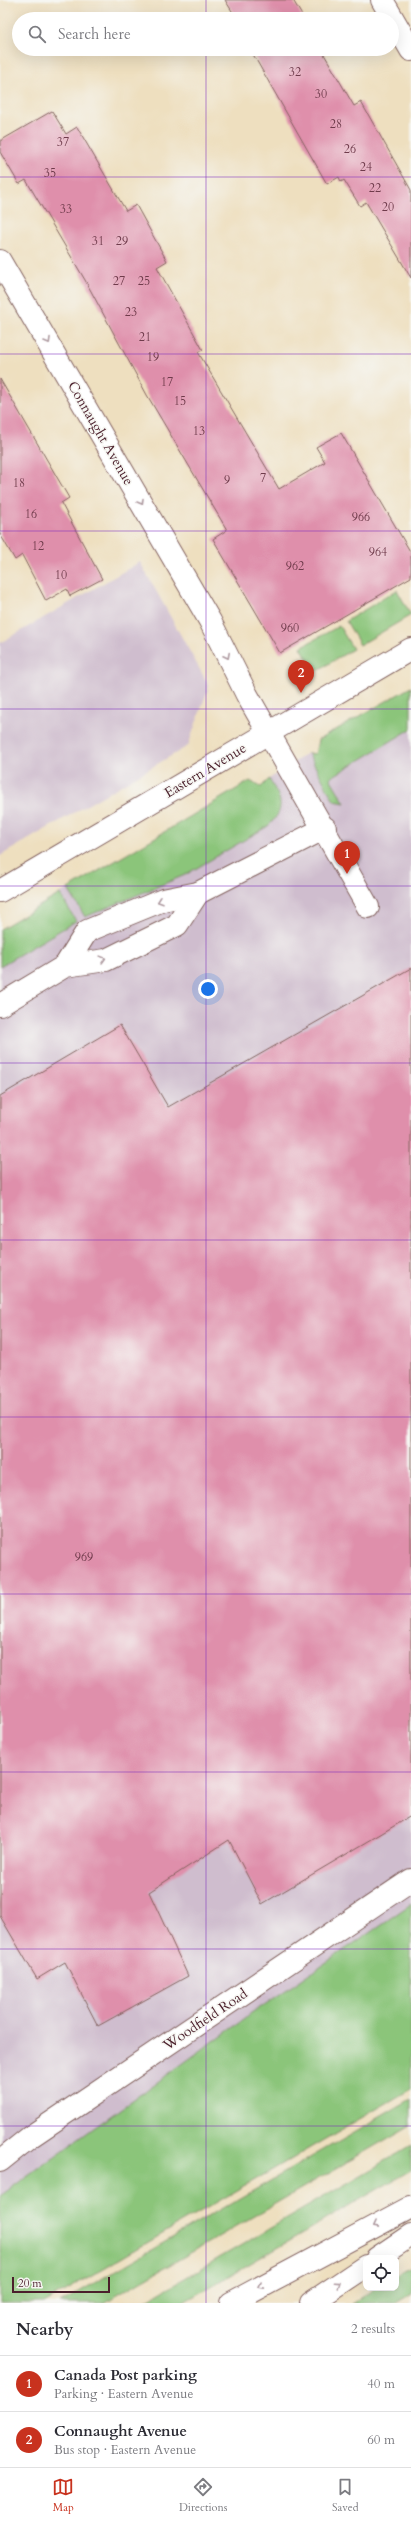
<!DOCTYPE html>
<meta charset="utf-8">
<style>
:root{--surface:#fff;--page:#f7f7f7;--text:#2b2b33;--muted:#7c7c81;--line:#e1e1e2;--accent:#c8321e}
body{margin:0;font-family:Cardo,serif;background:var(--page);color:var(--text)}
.controls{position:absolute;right:12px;bottom:12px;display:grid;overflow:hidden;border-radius:8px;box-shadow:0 4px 16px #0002}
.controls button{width:36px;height:36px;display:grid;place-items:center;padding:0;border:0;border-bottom:1px solid var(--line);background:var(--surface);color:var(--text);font:20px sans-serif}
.scale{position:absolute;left:12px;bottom:10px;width:98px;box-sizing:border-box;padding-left:4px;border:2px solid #4a1f2b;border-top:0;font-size:11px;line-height:14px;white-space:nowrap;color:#4a1f2b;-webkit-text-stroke:3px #f6f6f2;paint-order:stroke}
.you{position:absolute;left:208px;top:989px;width:14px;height:14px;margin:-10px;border:3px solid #fff;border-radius:50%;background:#1a73e8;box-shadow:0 0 0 6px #1a73e833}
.badge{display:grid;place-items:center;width:26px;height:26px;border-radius:50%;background:var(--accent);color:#fff;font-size:13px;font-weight:700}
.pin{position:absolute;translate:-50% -33px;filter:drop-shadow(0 1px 2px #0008)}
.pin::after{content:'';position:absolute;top:21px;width:14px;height:12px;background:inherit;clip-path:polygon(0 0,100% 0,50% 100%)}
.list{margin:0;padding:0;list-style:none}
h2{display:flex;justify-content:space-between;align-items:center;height:52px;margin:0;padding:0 16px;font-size:17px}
h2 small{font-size:13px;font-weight:400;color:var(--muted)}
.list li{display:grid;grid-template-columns:26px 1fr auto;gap:12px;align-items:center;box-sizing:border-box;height:56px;padding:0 16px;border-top:1px solid var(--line)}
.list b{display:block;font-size:15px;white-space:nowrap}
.list p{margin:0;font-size:13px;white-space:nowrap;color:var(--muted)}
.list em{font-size:13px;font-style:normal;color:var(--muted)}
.icon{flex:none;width:22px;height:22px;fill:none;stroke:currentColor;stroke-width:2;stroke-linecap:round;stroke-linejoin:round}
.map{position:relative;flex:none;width:411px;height:2303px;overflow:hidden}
.search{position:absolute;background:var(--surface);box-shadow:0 4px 16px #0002;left:12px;right:12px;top:12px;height:44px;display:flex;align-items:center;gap:10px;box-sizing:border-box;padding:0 14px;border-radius:22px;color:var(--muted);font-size:15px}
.sheet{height:164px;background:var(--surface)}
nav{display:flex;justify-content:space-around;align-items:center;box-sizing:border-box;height:56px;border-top:1px solid var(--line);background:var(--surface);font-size:11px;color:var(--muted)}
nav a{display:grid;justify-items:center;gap:2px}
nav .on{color:var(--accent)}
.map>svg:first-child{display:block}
</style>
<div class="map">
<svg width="411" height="2303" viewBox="0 0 411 2303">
<rect width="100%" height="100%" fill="#f6f6f2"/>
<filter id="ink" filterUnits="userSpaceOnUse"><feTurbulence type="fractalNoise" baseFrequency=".025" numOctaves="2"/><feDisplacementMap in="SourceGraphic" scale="8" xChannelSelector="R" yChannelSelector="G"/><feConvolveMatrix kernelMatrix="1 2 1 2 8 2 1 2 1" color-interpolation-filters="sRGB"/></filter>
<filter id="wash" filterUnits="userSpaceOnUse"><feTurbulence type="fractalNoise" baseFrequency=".012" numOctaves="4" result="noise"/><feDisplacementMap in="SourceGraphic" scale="16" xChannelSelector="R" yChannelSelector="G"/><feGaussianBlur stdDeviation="0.9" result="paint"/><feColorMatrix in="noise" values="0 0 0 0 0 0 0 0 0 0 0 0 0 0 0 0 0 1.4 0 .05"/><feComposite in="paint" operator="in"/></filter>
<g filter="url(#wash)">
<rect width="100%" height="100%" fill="#eedfbf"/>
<!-- industrial -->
<g fill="#cfbdce">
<path d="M 140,562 L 209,686 L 188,746 L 0,856 L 0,643 Z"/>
<path d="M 411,687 L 411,2089 L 44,2303 L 0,2303 L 0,929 L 250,781 L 261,787 L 269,779 L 308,753 L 315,754 L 318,740 L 325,736 Z"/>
</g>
<!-- green -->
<g fill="#8bc57a" stroke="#6a7252">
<path d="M 397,590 L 411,615 L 360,645 L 346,621 Z"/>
<path d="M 339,626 L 353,649 L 315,672 L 301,647 Z"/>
<path d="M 411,687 L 411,729 L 330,778 L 345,803 L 334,801 L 308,753 L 315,754 L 318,740 L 325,736 Z"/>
<path d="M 269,779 C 281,799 287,808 268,826 L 185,875 L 85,917 L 68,889 L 250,781 L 261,787 Z"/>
<path d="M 60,894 L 76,921 L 0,966 L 0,929 Z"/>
<path d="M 411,1904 L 411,2089 L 44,2303 L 0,2303 L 0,2196 L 254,2012 Z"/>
<path d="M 411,2099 L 411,2125 L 104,2303 L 60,2303 Z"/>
<path d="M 411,2146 L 411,2170 L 182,2303 L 142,2303 Z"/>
<path d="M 411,2266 L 411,2293 L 394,2303 L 352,2303 L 376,2288 L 396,2288 L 396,2275 Z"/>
</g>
<g id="blocks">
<!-- building -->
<g fill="#df8fab">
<path d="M 225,0 L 293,0 L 304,19 L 237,19 Z"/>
<path d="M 250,49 L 321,49 L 354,106 L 361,102 L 411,190 L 411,278 L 366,202 L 360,206 L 344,180 L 341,182 L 339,177 L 327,184 Z"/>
<path d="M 52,111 L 66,134 L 77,127 L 126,211 L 136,205 L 167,261 L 157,267 L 203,350 L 198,352 L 279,489 L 325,462 L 316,447 L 341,433 L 411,553 L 411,577 L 280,653 L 213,539 L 227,530 L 147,395 L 85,280 L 26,180 L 19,184 L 0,152 L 0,141 Z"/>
<path d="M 0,379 L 69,498 L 61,503 L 102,579 L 70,596 L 67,589 L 46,601 L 22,555 L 15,560 L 0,534 Z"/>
<path d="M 411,968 L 411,1816 L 262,1904 L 229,1840 L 149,1892 L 188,1976 L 98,2026 L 65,1962 L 37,1979 L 0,1916 L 0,1096 L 120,1025 L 168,1107 Z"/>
</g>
</g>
</g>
<g filter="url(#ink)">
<use href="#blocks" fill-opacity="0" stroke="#83625f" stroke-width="1"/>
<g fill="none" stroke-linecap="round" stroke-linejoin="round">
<!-- minor casing -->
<g stroke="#83625f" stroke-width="24">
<g id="minor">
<path d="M 382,0 L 411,50"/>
<path d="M 0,261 L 210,621 L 247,695 L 368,907"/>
<path d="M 65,966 L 87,931 L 163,900 L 198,893 L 325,828"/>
<path d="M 0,1005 L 65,966 L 106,960 L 177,925 L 198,893"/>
<path d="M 0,2161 L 30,2137 L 411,1880"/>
</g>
</g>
<!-- major casing -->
<g stroke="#83625f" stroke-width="24">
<path id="major" d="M 0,891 L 411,649"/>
</g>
<!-- highway casing -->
<g stroke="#83625f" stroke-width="24">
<g id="highway">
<path d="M 377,2258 L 411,2235"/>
<path d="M 231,2303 L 411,2207"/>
<path d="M 311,2303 L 366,2266"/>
</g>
</g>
<!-- minor -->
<use href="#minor" stroke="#fff" stroke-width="22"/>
<!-- major -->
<use href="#major" stroke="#fff" stroke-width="22"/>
<!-- highway -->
<use href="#highway" stroke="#fff" stroke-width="22"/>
</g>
<!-- one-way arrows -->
<defs><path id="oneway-chevron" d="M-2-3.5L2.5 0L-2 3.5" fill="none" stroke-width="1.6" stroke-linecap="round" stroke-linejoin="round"/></defs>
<g stroke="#ae9aa0">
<use href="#oneway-chevron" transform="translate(48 341) rotate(60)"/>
<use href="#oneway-chevron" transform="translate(141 502) rotate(60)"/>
<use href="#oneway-chevron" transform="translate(227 656) rotate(63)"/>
<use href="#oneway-chevron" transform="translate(160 901) rotate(161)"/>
<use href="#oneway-chevron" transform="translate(103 959) rotate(-15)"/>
<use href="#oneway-chevron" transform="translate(376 2225) rotate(152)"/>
<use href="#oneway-chevron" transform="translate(338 2284) rotate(-34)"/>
<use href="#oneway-chevron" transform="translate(261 2286) rotate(152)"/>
</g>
</g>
<!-- grid -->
<path fill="none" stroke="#7b2cbf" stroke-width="1" stroke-opacity="0.55" d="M 206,0 L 206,19M 206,49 L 206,2303M 0,177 L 411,177M 0,354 L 411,354M 0,531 L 411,531M 0,709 L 411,709M 0,886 L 411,886M 0,1063 L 411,1063M 0,1240 L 411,1240M 0,1417 L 411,1417M 0,1594 L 411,1594M 0,1772 L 411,1772M 0,1949 L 411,1949M 0,2126 L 411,2126"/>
<g text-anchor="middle" stroke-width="3" stroke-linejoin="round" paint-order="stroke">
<!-- number labels -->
<g font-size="12" fill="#6f3b4b">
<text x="295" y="76">32</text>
<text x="321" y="98">30</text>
<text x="336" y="128">28</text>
<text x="63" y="146">37</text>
<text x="350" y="153">26</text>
<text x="366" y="171">24</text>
<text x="50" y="177">35</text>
<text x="375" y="192">22</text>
<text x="388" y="211">20</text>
<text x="66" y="213">33</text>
<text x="98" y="245">31</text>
<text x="122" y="245">29</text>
<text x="119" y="285">27</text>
<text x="144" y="285">25</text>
<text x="131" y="316">23</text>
<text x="145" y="341">21</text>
<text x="153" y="361">19</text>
<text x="167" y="386">17</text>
<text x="180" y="405">15</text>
<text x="199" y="435">13</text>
<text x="263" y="482">7</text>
<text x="227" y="484">9</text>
<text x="19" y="487">18</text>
<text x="31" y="518">16</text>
<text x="361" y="521">966</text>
<text x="38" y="550">12</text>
<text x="378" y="556">964</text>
<text x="295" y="570">962</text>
<text x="61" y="579">10</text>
<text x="290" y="632">960</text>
<text x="84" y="1561">969</text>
</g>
<!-- street labels -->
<g font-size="14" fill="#4a1f2b" stroke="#f6f6f2">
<text transform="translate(101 433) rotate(60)" y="5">Connaught Avenue</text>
<text transform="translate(205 770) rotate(-31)" y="5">Eastern Avenue</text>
<text transform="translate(205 2019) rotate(-34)" y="5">Woodfield Road</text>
</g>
</g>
</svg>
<div class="controls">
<button><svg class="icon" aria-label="locate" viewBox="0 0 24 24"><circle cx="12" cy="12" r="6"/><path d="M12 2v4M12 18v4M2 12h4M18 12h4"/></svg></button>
</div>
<div class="scale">20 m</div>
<div class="you"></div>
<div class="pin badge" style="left:347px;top:874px">1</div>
<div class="pin badge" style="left:301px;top:693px">2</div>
<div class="search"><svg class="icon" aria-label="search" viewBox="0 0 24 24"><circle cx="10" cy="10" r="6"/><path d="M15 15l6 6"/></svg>Search here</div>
</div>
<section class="sheet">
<h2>Nearby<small>2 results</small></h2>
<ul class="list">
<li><span class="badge">1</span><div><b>Canada Post parking</b><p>Parking · Eastern Avenue</p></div><em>40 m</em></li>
<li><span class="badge">2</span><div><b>Connaught Avenue</b><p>Bus stop · Eastern Avenue</p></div><em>60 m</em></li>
</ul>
</section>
<nav>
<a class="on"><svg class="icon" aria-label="map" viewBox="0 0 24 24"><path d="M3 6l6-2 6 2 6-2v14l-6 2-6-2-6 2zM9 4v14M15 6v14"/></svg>Map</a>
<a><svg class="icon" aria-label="directions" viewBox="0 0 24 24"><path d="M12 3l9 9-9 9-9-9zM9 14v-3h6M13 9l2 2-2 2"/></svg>Directions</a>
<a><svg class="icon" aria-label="saved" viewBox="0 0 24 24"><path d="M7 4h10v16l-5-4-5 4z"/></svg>Saved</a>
</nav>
